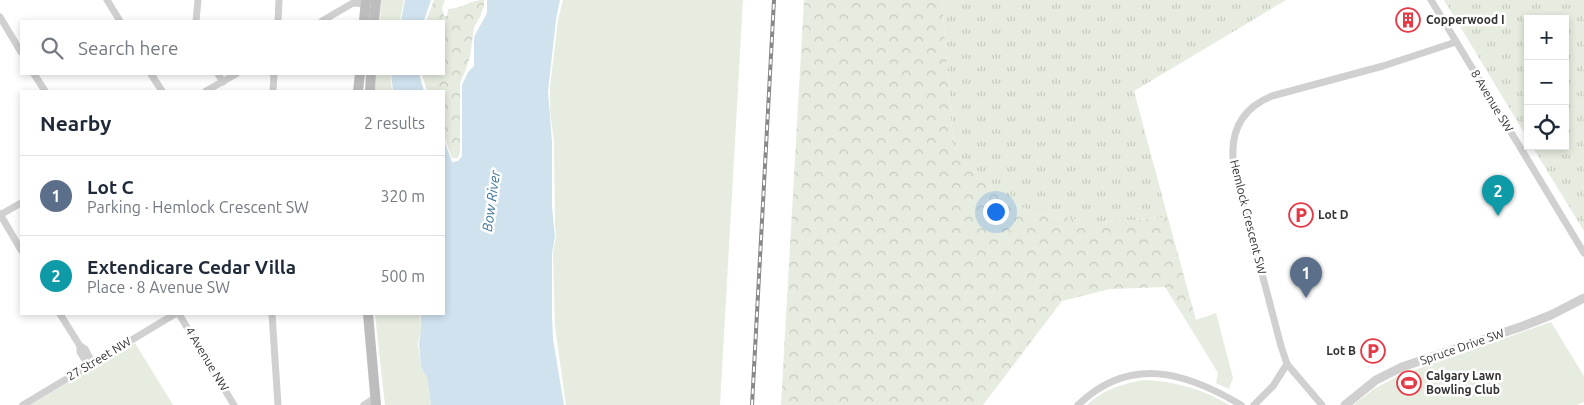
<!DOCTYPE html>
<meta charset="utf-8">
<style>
:root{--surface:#fff;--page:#f6f6f7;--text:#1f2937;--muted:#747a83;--line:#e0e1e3;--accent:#2563eb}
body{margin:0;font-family:Ubuntu,sans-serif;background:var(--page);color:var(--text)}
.controls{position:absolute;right:15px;top:15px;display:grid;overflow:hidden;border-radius:0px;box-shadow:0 2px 8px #0003}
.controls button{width:45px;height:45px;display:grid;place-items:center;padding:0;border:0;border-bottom:1px solid var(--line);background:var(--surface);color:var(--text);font:25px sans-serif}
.you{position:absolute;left:995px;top:211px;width:18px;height:18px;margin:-12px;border:4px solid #fff;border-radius:50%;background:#1a73e8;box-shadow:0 0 0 8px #1a73e833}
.badge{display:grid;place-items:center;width:32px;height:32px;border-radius:50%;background:var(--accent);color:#fff;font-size:16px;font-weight:700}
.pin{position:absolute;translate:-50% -41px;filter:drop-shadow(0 1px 2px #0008)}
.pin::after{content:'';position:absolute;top:26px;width:18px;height:15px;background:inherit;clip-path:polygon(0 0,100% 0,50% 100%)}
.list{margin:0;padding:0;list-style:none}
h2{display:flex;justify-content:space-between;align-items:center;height:65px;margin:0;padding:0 20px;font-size:21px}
h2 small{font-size:16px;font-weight:400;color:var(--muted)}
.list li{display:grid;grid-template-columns:32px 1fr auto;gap:15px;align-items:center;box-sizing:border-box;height:80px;padding:0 20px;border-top:1px solid var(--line)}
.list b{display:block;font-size:19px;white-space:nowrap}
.list p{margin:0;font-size:16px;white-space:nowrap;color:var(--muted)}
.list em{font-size:16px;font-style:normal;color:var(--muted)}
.icon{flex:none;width:28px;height:28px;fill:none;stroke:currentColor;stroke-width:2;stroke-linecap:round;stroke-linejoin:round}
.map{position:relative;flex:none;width:1584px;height:405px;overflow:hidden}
.search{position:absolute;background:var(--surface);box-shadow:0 2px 8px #0003;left:20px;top:20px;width:425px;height:55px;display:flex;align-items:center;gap:12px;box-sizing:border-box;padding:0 18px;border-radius:0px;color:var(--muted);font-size:19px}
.panel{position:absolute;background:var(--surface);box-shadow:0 2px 8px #0003;left:20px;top:90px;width:425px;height:225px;border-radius:0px}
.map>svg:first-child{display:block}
</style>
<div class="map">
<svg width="1584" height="405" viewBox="0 0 1584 405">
<defs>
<pattern id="grass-tufts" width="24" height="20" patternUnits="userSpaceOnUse" patternTransform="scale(1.25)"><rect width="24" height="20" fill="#e6ecdf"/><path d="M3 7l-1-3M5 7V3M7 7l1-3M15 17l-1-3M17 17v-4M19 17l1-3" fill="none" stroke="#c6cbc0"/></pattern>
<pattern id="forest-crowns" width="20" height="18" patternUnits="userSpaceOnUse" patternTransform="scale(1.25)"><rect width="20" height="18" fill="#e6ecdf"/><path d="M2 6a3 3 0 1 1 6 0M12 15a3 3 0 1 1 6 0" fill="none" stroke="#c6cbc0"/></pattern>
</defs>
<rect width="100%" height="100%" fill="#fff"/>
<!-- grass -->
<g fill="url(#grass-tufts)">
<path d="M 942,0 L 1286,0 L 1134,91 L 1168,218 L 1099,222 L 1034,214 L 998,193 L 960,158 L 953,143 Z"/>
<path d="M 1444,0 L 1584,0 L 1584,231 L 1532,146 L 1565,146 L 1565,19 L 1528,19 L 1528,139 Z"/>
</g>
<!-- forest -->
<g fill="url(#forest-crowns)">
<path d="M 434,0 L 445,0 L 442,8 L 444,16 L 447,16 L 448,9 C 464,8 469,0 484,0 L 484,6 L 480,17 L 474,27 L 470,57 L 465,72 L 460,83 L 460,151 L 458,158 L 452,158 L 444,136 L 444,91 L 427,91 L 422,74 L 444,74 L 444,21 L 426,21 Z"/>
<path d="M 804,0 L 942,0 L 953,143 L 960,158 L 998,193 L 1034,214 L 1099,222 L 1168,218 L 1196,320 L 1182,314 L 1165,287 L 1110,289 L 1062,301 L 983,405 L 781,405 Z"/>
</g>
<!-- park -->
<g fill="#e6ecdf">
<path d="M 381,0 L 404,0 L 400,21 L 380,21 Z"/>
<path d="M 563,0 L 743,0 L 720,405 L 566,405 L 555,327 L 553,254 L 556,236 L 555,225 L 554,142 L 550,111 L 550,87 L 558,20 Z"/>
<path d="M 376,74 L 390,74 L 392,91 L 375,91 Z"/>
<path d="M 1216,313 L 1233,378 L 1229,389 L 1216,383 L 1218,373 L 1182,314 L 1196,320 Z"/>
<path d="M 375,314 L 420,314 L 421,329 L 418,344 L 421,367 L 427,377 L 431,405 L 385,405 Z"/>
<path d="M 1551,322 L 1584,376 L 1584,402 L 1577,405 L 1353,405 L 1374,389 L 1398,376 Z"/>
<path d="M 135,343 L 173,405 L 30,405 Z"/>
<path d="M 1144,380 C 1174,381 1203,389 1229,405 L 1087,405 C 1103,389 1123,384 1144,380 Z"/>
</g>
<!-- water -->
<g fill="#cfe2ee">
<path d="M 405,0 L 431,0 L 424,21 L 401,21 Z"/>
<path d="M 487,0 L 560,0 L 556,20 L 548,91 L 552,142 L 552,207 L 555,236 L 552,254 L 552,315 L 553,339 L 564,405 L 431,405 L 427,377 L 421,367 L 419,344 L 421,329 L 421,314 L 444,314 L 444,140 L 452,162 L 458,161 L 462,156 L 462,85 L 468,72 L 474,66 L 474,37 L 487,13 Z"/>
<path d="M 391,74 L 419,74 L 424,91 L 393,91 Z"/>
</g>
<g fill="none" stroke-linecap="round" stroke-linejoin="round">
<!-- minor -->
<g stroke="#d0d0d0" stroke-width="7">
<path d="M 107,0 L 120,21"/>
<path d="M 1431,0 L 1584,253"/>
<path d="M 0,17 L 21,52"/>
<path d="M 196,21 L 198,0"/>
<path d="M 278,21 L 279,0"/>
<path d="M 322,21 L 353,3 L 365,4"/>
<path d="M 34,74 L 45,91"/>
<path d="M 151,74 L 162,91"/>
<path d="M 218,74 L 223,82"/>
<path d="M 206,91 L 236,74"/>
<path d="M 273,91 L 274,74"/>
<path d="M 0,214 L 21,250"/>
<path d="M 0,215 L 21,203"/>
<path d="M 60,314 L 80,346 L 85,349 L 92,362"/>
<path d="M 179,314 L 234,405"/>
<path d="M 272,314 L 278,405"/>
<path d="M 80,346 L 80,352 L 88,365"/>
<path d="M 23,405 L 175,314"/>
<path d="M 364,405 L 375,398"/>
<path d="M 1078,405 C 1130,355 1186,372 1241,405"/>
<path d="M 1254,405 L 1273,386 L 1287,364"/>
<path d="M 1322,405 L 1287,364 L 1281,346 L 1234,167 C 1229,134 1240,109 1272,96 L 1383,66 L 1456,42"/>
</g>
<!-- tertiary -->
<path stroke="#d0d0d0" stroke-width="9" d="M 1345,405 L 1376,380 L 1402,367 L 1523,326 L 1551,315 L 1584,298"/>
<!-- secondary -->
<g stroke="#bdbdbd" stroke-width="10">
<path d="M 364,21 L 366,0"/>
<path d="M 374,21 L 376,0"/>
<path d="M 358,91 L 360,74"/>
<path d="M 370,91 L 371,74"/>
<path d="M 368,314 L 376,405"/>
</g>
<!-- rail casing -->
<g stroke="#888" stroke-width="4">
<path id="rail" d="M 752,405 L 774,0"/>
</g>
<!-- rail -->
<use href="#rail" stroke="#fff" stroke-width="2" stroke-dasharray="5.5" stroke-linecap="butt"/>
</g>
<!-- icons -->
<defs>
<g id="building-ring" transform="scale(1.25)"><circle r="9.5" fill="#fff" stroke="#e63946" stroke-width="1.5"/><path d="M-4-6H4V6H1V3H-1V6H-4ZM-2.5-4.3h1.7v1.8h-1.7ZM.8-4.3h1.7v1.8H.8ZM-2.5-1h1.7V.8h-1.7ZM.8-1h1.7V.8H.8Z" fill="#e63946"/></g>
<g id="parking-ring" transform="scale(1.25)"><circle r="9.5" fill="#fff" stroke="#e63946" stroke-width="1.5"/><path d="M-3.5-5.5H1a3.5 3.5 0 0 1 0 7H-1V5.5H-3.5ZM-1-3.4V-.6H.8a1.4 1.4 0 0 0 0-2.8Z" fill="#e63946"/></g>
<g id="stadium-ring" transform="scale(1.25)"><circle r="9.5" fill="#fff" stroke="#e63946" stroke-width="1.5"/><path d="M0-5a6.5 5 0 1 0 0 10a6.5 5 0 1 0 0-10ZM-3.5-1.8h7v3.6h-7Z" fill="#e63946"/></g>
</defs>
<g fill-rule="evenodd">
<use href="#building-ring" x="1408" y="20"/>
<use href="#parking-ring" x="1301" y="215"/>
<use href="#parking-ring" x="1373" y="351"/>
<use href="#stadium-ring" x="1409" y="383"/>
</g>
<g text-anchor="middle" stroke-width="5" stroke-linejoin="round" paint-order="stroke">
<!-- poi labels -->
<g font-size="12" font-weight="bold" fill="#333" stroke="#fff" text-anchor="start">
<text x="1426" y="24">Copperwood I</text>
<text x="1318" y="219">Lot D</text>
<text x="1356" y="355" text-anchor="end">Lot B</text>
<text x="1426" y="380">Calgary Lawn<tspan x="1426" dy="14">Bowling Club</tspan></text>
</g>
<!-- street labels -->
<g font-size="12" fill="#333" stroke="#fff">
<text transform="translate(1492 101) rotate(59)" y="4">8 Avenue SW</text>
<text transform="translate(1248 217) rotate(76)" y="4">Hemlock Crescent SW</text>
<text transform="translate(1462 347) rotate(-19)" y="4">Spruce Drive SW</text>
<text transform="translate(99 359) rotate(-31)" y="4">27 Street NW</text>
<text transform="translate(207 359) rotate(59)" y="4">4 Avenue NW</text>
</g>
<!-- water labels -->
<g font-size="14" font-style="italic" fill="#3f7597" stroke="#fff">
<text transform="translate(491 201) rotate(-82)" y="5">Bow River</text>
</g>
</g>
</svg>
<div class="controls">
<button>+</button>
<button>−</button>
<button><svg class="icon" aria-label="locate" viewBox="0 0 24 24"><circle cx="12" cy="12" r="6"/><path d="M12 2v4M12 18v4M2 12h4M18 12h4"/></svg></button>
</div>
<div class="you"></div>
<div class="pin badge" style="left:1306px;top:298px;background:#5c6f8a">1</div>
<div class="pin badge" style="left:1498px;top:216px;background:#0f9aa8">2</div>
<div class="search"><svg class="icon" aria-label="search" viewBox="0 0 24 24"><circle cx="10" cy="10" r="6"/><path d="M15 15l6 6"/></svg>Search here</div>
<section class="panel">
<h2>Nearby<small>2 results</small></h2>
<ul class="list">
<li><span class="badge" style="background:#5c6f8a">1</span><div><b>Lot C</b><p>Parking · Hemlock Crescent SW</p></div><em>320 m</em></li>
<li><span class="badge" style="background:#0f9aa8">2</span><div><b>Extendicare Cedar Villa</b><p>Place · 8 Avenue SW</p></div><em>500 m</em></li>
</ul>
</section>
</div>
